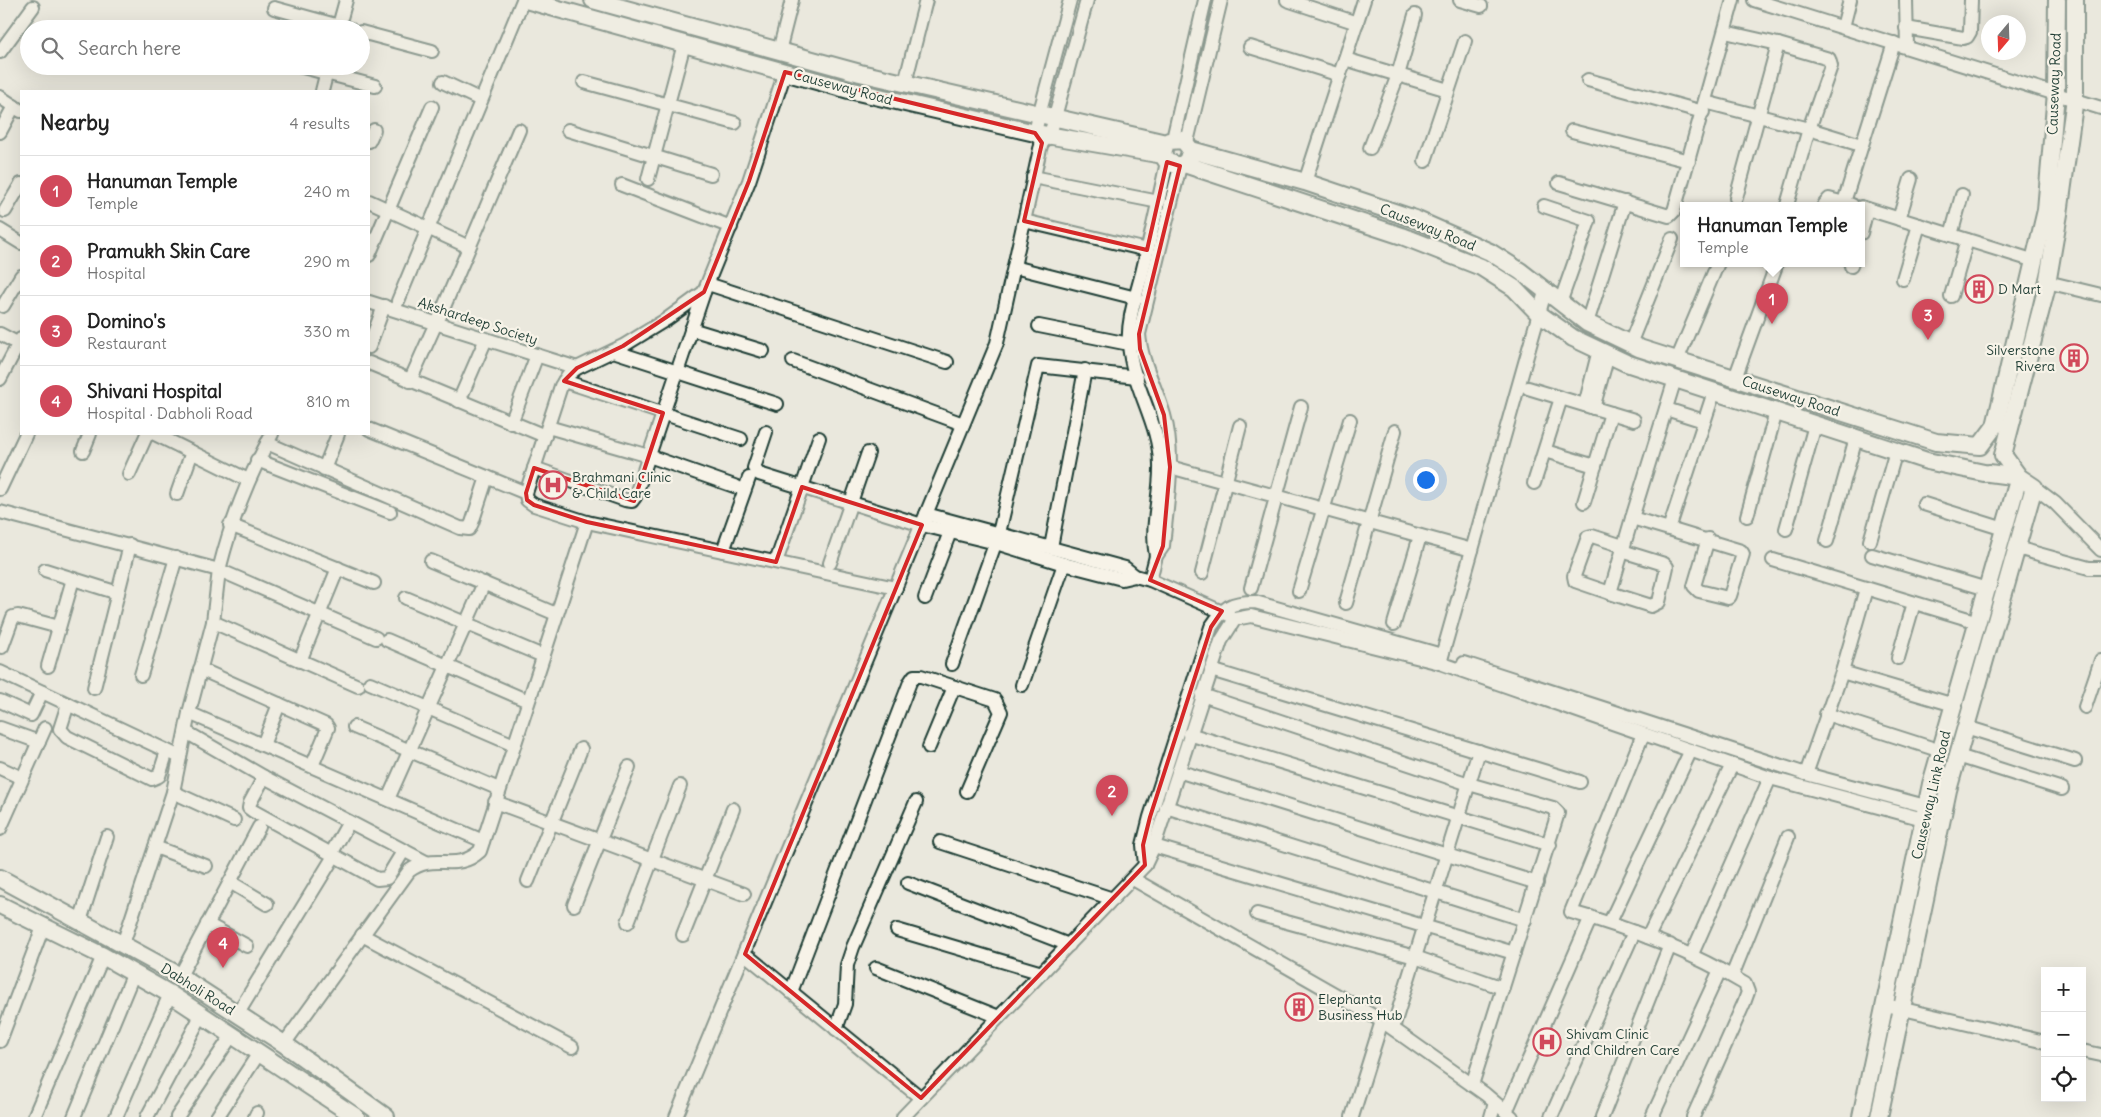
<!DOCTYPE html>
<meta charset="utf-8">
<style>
:root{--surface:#fff;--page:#f2f2f2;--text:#222;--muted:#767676;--line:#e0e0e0;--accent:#d1495b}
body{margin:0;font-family:Delius,sans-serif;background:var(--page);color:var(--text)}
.controls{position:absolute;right:15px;bottom:15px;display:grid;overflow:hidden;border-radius:0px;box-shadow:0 5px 20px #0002}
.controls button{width:45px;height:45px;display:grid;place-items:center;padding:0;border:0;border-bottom:1px solid var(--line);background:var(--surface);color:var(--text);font:25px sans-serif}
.compass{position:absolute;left:1981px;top:15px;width:45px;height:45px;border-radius:50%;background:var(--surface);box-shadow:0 5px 20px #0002;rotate:199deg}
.you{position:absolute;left:1425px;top:479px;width:18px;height:18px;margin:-12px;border:4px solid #fff;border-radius:50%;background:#1a73e8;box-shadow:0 0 0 8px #1a73e833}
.badge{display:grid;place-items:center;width:32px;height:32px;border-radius:50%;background:var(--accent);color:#fff;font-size:16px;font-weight:700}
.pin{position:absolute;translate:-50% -41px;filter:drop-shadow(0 1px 2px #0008)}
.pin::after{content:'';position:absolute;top:26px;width:18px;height:15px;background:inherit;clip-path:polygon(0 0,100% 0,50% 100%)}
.popup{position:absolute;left:1680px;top:202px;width:185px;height:65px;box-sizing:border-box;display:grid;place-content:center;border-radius:0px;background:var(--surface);filter:drop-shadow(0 1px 4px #0005);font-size:16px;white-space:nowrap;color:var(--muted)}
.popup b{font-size:19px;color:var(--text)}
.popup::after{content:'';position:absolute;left:50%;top:100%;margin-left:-10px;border:10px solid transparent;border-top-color:var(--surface)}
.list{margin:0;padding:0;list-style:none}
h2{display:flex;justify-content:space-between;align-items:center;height:65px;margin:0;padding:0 20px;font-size:21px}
h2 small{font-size:16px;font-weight:400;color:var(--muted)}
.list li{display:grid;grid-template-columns:32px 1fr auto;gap:15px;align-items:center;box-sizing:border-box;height:70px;padding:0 20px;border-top:1px solid var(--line)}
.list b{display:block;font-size:19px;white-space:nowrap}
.list p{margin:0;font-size:16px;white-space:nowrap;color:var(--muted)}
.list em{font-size:16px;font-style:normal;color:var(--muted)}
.icon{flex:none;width:28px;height:28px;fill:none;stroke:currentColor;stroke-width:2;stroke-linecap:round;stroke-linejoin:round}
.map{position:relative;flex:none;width:2101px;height:1117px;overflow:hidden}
.search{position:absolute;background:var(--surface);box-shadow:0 5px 20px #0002;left:20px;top:20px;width:350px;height:55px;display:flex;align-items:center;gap:12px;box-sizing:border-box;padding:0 18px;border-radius:28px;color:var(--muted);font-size:19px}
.panel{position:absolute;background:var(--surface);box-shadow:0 5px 20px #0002;left:20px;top:90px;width:350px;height:345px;border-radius:0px}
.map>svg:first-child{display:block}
</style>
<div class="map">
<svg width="2101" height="1117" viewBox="0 0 2101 1117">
<rect width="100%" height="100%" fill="#eae8dd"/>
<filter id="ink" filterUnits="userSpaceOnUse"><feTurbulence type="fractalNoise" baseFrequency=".02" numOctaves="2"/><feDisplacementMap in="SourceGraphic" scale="10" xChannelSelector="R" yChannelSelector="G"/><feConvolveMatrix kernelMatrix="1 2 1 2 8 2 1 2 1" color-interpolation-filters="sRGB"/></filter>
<g filter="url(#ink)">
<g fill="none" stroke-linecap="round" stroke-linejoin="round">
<!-- minor casing -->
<g stroke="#1f3d34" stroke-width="16">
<g id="minor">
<path d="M 1287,0 L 1357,23"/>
<path d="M 1460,0 L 1481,6"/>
<path d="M 1754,0 L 2101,108"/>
<path d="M 1906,0 L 1907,47"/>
<path d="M 274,8 L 350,29"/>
<path d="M 1843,27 L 1850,0"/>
<path d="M 1906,28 L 1963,38 L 1967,37 L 1970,32 L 1971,0"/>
<path d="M 338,29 L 346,0"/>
<path d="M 361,32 L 432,51"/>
<path d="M 1725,32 L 1778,44 L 1829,59 L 1831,66 L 1809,129 L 1787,205"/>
<path d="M 1250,47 L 1340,75"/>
<path d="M 779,51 L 792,0"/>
<path d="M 0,52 L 33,7"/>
<path d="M 1345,59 L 1448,90"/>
<path d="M 299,66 L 375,86"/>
<path d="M 785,72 L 749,181 L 704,292 L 667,319 L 623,346 L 577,368 L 568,375 L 561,386 L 526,493 L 527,500 L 534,505 L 587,522 L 896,588"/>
<path d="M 1588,80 L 1703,112"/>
<path d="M 443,82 L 481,100"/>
<path d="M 584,82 L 735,123"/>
<path d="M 905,83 L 926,0"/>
<path d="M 322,91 L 328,67"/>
<path d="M 0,97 L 21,111"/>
<path d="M 1705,102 L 1809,129 L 1861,145"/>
<path d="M 568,130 L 711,174"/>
<path d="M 1572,131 L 1689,161"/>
<path d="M 0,132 L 14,106"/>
<path d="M 1039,139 L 1035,133 L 1039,115 L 1070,0"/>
<path d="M 1173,139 L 1205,0"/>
<path d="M 369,141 L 374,130"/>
<path d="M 1187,142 L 1221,0"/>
<path d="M 1370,148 L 1398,75 L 1415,15"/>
<path d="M 1425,161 L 1465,41"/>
<path d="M 1033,177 L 1159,202"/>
<path d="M 648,179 L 684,44"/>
<path d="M 1305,182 L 1364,0"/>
<path d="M 1559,183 L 1669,216 L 1674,211 L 1733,0"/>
<path d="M 622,185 L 731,227"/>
<path d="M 1736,198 L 1778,44"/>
<path d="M 369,201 L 469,247"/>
<path d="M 1844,202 L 1894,43"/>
<path d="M 1824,205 L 1829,199 L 1852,205"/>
<path d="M 1544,206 L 1589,221 L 1560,303"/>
<path d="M 1861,207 L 2035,261"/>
<path d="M 5,211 L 21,184"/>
<path d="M 1899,219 L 1911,179"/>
<path d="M 1024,221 L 1147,250"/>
<path d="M 0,230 L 21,243"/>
<path d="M 1861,233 L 1867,209"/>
<path d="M 1951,235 L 1962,195"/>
<path d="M 369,255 L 432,107"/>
<path d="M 1851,266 L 1852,263"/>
<path d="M 1014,267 L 1136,298"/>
<path d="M 1903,279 L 1919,225"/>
<path d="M 2047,282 L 2101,295"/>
<path d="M 708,284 L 947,362"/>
<path d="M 1951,296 L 1967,240"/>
<path d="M 398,301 L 523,0"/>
<path d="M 369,302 L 577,368"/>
<path d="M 3,306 L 21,276"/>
<path d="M 440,316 L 519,130"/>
<path d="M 1587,323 L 1625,202"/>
<path d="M 1039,326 L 1129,344"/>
<path d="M 691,329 L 763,351"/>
<path d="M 0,334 L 21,345"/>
<path d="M 1630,344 L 1672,239"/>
<path d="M 369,347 L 384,306"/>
<path d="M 613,351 L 777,404"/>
<path d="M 1677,360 L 1718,263"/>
<path d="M 793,361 L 963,424"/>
<path d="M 369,363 L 545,436"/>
<path d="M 1735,378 L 1777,263"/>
<path d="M 0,379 L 21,339"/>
<path d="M 1675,379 L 1632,518 L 1669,529 L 1714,392"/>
<path d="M 410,381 L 436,323"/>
<path d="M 564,381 L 741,439"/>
<path d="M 1528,388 L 1634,420"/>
<path d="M 459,401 L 486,339"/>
<path d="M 1585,405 L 1599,350"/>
<path d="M 1593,408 L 1608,355"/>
<path d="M 1666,409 L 1704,421"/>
<path d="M 511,423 L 537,355"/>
<path d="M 548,427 L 649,456 L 737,487"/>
<path d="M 369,429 L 526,493"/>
<path d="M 766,432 L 754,468 L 759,474 L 922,525 L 996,543 L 1064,564 L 1122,579 L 1135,576"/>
<path d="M 155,434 L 248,480"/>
<path d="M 272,434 C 247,480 232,519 219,570 L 376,638"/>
<path d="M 267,443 L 460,528 L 469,529 L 472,523 L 487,477"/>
<path d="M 83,451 L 90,434"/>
<path d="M 1545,451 L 1595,466"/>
<path d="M 257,460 L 390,512"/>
<path d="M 1170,467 L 1472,550"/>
<path d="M 534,468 L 625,500 L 632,501 L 635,497 L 704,292"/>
<path d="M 324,469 L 338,434"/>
<path d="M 129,474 L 147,434"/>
<path d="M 1534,483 L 1561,398"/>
<path d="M 2034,487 L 2055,503 L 2101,550"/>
<path d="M 0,489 L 26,434"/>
<path d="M 177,494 L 192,452"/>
<path d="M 1584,502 L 1611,413"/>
<path d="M 1924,504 L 2004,529"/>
<path d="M 0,512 L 219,570 L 213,622 L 189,713 L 173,792 L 123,944"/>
<path d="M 926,514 L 1125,568 L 1135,576 L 1150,580 L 1229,615"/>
<path d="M 1747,516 L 1776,412"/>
<path d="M 230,525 L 374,583"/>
<path d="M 1669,529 L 1741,551 L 1743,554 L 1730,596 L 1728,598 L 1699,591 L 1694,586 L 1708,539"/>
<path d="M 1786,529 L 1815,425"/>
<path d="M 1827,541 L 1856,438"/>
<path d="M 1870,541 L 1896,451"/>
<path d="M 1623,546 L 1592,536 L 1588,537 L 1574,576 L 1575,581 L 1610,593 L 1632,518"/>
<path d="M 1051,547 L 1085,370"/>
<path d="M 2017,548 L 2089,568 L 2101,568"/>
<path d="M 723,551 L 749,478"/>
<path d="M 1872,555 L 1987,589"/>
<path d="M 1156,556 C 1150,526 1161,495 1160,465 C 1160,423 1132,387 1129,344 C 1127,321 1136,296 1142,273 C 1151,236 1159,199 1167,162"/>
<path d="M 1773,560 L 1978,622"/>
<path d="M 431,561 L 556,614"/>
<path d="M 776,562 L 819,438"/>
<path d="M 830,563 L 868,453"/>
<path d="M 45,570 L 118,593"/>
<path d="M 1202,573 L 1240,426"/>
<path d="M 1150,580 L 1156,556 L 1163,546 C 1167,504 1176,456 1164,415 C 1156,387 1141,362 1139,334 L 1180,166"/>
<path d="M 1251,588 L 1301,407"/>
<path d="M 1299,591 L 1350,420"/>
<path d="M 1610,593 L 1651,606 L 1659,602 L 1667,567 L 1664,564 L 1622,551"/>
<path d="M 406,598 L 543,656"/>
<path d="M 925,598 L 950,532"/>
<path d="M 1346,603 L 1395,431"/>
<path d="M 213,622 L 358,686"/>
<path d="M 1394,624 L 1420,536"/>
<path d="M 387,640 L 528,701"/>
<path d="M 2,647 L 13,617 L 18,616 L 59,627"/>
<path d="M 1898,658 L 1914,603"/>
<path d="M 300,661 L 338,568"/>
<path d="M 1440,663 L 1545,292"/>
<path d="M 1464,663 L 1806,774 L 1944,811"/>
<path d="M 952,664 L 999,533 L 1038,366 L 1137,377"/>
<path d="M 48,666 L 73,579"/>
<path d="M 200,669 L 326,725 L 328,728 L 312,766"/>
<path d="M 1211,670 L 1580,782"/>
<path d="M 0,672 L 180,757"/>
<path d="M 1842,672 L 1954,705"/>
<path d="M 141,675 L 176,558"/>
<path d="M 370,683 L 514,745"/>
<path d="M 1022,685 L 1064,564"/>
<path d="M 94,688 L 130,545"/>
<path d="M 1202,695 L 1469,784 L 1553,808 L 1558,813 L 1472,1085"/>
<path d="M 0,701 L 31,715 L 42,692"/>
<path d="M 68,704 L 60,729 L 67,737 L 152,779 L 159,776 L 167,751"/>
<path d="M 2085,707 L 2101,660"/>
<path d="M 189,713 L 483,841"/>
<path d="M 1826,714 L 1941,751"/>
<path d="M 354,727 L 499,789"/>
<path d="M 1966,727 L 2075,761"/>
<path d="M 0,728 L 39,742"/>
<path d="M 186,732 L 264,777 L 426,862"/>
<path d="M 1189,734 L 1550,845"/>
<path d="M 1643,734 L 1571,912 C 1633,929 1690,951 1745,984 L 1748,992 L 1744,1003 L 1693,1117"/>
<path d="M 263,745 L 279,704"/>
<path d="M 929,747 L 954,687"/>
<path d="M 1958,756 L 2062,789"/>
<path d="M 0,768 L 22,778"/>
<path d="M 1178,771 L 1537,883"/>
<path d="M 1806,774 L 1842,672 L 1866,589"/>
<path d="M 264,777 L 250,803 L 249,808 L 253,811 L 377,879 L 387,878 L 404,850"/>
<path d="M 173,792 L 234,820"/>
<path d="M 388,799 L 484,583"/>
<path d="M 495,802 L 744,894"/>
<path d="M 1166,807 L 1525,920"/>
<path d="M 0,829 L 45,728"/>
<path d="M 940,842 L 1113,899"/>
<path d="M 1154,846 L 1514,953"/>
<path d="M 155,847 L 206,866"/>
<path d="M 331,854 L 349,822"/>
<path d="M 1145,865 L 1143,845 L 1150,817 L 1211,627 C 1225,606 1230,602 1255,602 L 1438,654"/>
<path d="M 1133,879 L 1382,1021 L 1485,1094 L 1512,1117"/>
<path d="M 528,881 L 581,749"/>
<path d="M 230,882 L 267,904"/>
<path d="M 908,883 L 1069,945"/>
<path d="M 574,905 L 629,767"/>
<path d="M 1257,914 L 1415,957 L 1503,988"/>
<path d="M 80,921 L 107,837"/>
<path d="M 628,922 L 680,786"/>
<path d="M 1610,922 L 1691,750"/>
<path d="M 207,924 L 247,946"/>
<path d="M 897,930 L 1042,973"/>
<path d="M 362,935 L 572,1047"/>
<path d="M 683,935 L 733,809"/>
<path d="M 1648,937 L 1732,765"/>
<path d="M 745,954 L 921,1098"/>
<path d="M 1692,954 L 1770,778"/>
<path d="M 876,968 L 999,1017"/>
<path d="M 180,976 L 259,827"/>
<path d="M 1732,976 L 1788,837"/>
<path d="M 791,992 L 910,682 L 914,676 L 921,676 L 995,700 L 1001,712 L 967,791"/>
<path d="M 1886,1005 L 2045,1042"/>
<path d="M 238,1013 L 331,861"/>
<path d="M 1393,1028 L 1479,751"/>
<path d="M 836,1029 L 845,1004 L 847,965 L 853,947 L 916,802"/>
<path d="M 0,1041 L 43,927"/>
<path d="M 284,1044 L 409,871 C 435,851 455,874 480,851 L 587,522"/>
<path d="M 2082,1051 L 2101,1055"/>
<path d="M 1506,1112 L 1591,917"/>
<path d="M 34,1117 L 103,956"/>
<path d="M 74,1117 L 133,975"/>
<path d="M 116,1117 L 170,994"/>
<path d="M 147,1117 L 202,1014"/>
<path d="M 177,1117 L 232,1035"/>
<path d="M 217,1117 L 259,1053"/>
<path d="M 255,1117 L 257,1113"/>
<path d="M 676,1117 L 997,343 L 1040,149 L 1042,143 L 1050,135 L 1087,0"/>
<path d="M 903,1117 L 1145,865 L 1154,846 L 1221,641 L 1235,619 L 1251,616 L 1440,663 L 1770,778 L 1942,824"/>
<path d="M 1352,1117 L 1382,1021"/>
<path d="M 1491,1117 L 1495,1103"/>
<path d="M 1551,1117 L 1634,932"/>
<path d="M 1602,1117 L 1670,945"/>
<path d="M 1652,1117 L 1720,970"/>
</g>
</g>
<!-- major casing -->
<g stroke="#1f3d34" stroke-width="20">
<g id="major">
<path d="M 526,0 L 849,90 L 1035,133 L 1163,155"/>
<path d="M 593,0 L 860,73 L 1166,143"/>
<path d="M 1191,150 L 1187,161 L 1180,166 L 1167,162 C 1162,155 1162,147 1169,141 L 1183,140 L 1191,150 L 1305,182 L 1415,219 L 1490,252 L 1520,271 L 1587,323 L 1639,348 L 1936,442 L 1980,446 L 1995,426 L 2046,210 L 2056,93 L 2057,0"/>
<path d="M 1184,164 L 1402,236 L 1481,267 L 1514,288 L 1539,314 L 1573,338 L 1626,363 L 1927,461 L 1984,473"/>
<path d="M 1989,473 L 2019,477"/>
<path d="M 0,878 L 173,972 L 284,1044 L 386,1117"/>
<path d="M 0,905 L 103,956 L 170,994 L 356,1117"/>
<path d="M 1861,1117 L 1931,784 L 2019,477"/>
<path d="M 1879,1117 L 1948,790 L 2034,487 L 2019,477 L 2003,455 L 2046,290 L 2059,214 L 2075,98 L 2075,0"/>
</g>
</g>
<!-- minor -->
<use href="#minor" stroke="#f7f3e8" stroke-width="12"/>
<!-- major -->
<use href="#major" stroke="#f7f3e8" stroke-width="16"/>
</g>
</g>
<!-- marked area -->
<path d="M0 0H2101V1117H0ZM 785,72 L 1035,133 L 1042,143 L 1024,221 L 1147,250 L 1167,162 L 1180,166 L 1139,334 L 1140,349 L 1164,415 L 1170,467 L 1163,546 L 1150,580 L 1222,611 L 1211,627 L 1150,817 L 1143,845 L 1145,865 L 921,1098 L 745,954 L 922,525 L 802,487 L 776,562 L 587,522 L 534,505 L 527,500 L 526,493 L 534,468 L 634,501 L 663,413 L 564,381 L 577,368 L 623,346 L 704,292 L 749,181 Z" fill="#eae8dd" fill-opacity=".55" fill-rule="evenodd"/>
<path fill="none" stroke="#d62828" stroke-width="4" stroke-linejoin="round" d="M 785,72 L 1035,133 L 1042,143 L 1024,221 L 1147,250 L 1167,162 L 1180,166 L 1139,334 L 1140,349 L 1164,415 L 1170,467 L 1163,546 L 1150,580 L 1222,611 L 1211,627 L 1150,817 L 1143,845 L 1145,865 L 921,1098 L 745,954 L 922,525 L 802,487 L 776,562 L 587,522 L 534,505 L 527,500 L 526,493 L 534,468 L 634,501 L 663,413 L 564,381 L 577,368 L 623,346 L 704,292 L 749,181 Z"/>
<!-- icons -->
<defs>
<g id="building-ring" transform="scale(1.4375)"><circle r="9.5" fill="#f7f3e8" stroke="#d1495b" stroke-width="1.5"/><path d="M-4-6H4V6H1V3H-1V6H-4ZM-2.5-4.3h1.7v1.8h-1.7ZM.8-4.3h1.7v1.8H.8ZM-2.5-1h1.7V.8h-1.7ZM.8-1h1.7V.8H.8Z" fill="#d1495b"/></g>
<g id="hospital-ring" transform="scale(1.4375)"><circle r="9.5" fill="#f7f3e8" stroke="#d1495b" stroke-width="1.5"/><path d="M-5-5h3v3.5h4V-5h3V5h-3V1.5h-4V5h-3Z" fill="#d1495b"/></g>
</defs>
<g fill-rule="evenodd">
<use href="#building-ring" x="1979" y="289"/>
<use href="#building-ring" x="2074" y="358"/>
<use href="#hospital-ring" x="553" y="485"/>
<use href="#building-ring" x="1299" y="1007"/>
<use href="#hospital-ring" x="1547" y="1042"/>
</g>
<g text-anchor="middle" stroke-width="4.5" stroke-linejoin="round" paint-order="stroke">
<!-- street labels -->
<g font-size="14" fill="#1f3d34" stroke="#f7f3e8">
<text transform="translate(2054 84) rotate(-88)" y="5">Causeway Road</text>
<text transform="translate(843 87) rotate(15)" y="5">Causeway Road</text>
<text transform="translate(1428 227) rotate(22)" y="5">Causeway Road</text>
<text transform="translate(478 321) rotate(18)" y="5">Akshardeep Society</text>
<text transform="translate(1791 396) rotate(18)" y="5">Causeway Road</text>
<text transform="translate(1931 795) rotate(-77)" y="5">Causeway Link Road</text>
<text transform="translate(198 989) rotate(32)" y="5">Dabholi Road</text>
</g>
<!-- poi labels -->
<g font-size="14" fill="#1f3d34" stroke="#f7f3e8" text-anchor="start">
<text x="1998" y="294">D Mart</text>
<text x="2055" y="355" text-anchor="end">Silverstone<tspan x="2055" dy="16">Rivera</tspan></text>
<text x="572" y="482">Brahmani Clinic<tspan x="572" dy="16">&amp; Child Care</tspan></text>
<text x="1318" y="1004">Elephanta<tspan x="1318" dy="16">Business Hub</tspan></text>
<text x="1566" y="1039">Shivam Clinic<tspan x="1566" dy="16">and Children Care</tspan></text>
</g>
</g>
</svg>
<div class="controls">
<button>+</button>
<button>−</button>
<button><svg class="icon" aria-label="locate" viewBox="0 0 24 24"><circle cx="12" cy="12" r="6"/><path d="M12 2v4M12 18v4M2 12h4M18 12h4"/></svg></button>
</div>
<svg class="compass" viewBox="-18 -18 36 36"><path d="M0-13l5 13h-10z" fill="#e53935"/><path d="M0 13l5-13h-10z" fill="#767676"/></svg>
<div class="you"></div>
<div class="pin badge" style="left:1772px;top:324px">1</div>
<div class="popup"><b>Hanuman Temple</b>Temple</div>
<div class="pin badge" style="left:1112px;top:816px">2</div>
<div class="pin badge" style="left:1928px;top:340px">3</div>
<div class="pin badge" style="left:223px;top:968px">4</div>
<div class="search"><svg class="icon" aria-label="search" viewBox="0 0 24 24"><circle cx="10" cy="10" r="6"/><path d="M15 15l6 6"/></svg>Search here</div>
<section class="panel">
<h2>Nearby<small>4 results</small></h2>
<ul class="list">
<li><span class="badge">1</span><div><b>Hanuman Temple</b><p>Temple</p></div><em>240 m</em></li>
<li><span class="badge">2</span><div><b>Pramukh Skin Care</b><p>Hospital</p></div><em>290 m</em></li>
<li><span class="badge">3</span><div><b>Domino's</b><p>Restaurant</p></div><em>330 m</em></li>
<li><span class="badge">4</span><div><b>Shivani Hospital</b><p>Hospital · Dabholi Road</p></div><em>810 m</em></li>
</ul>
</section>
</div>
